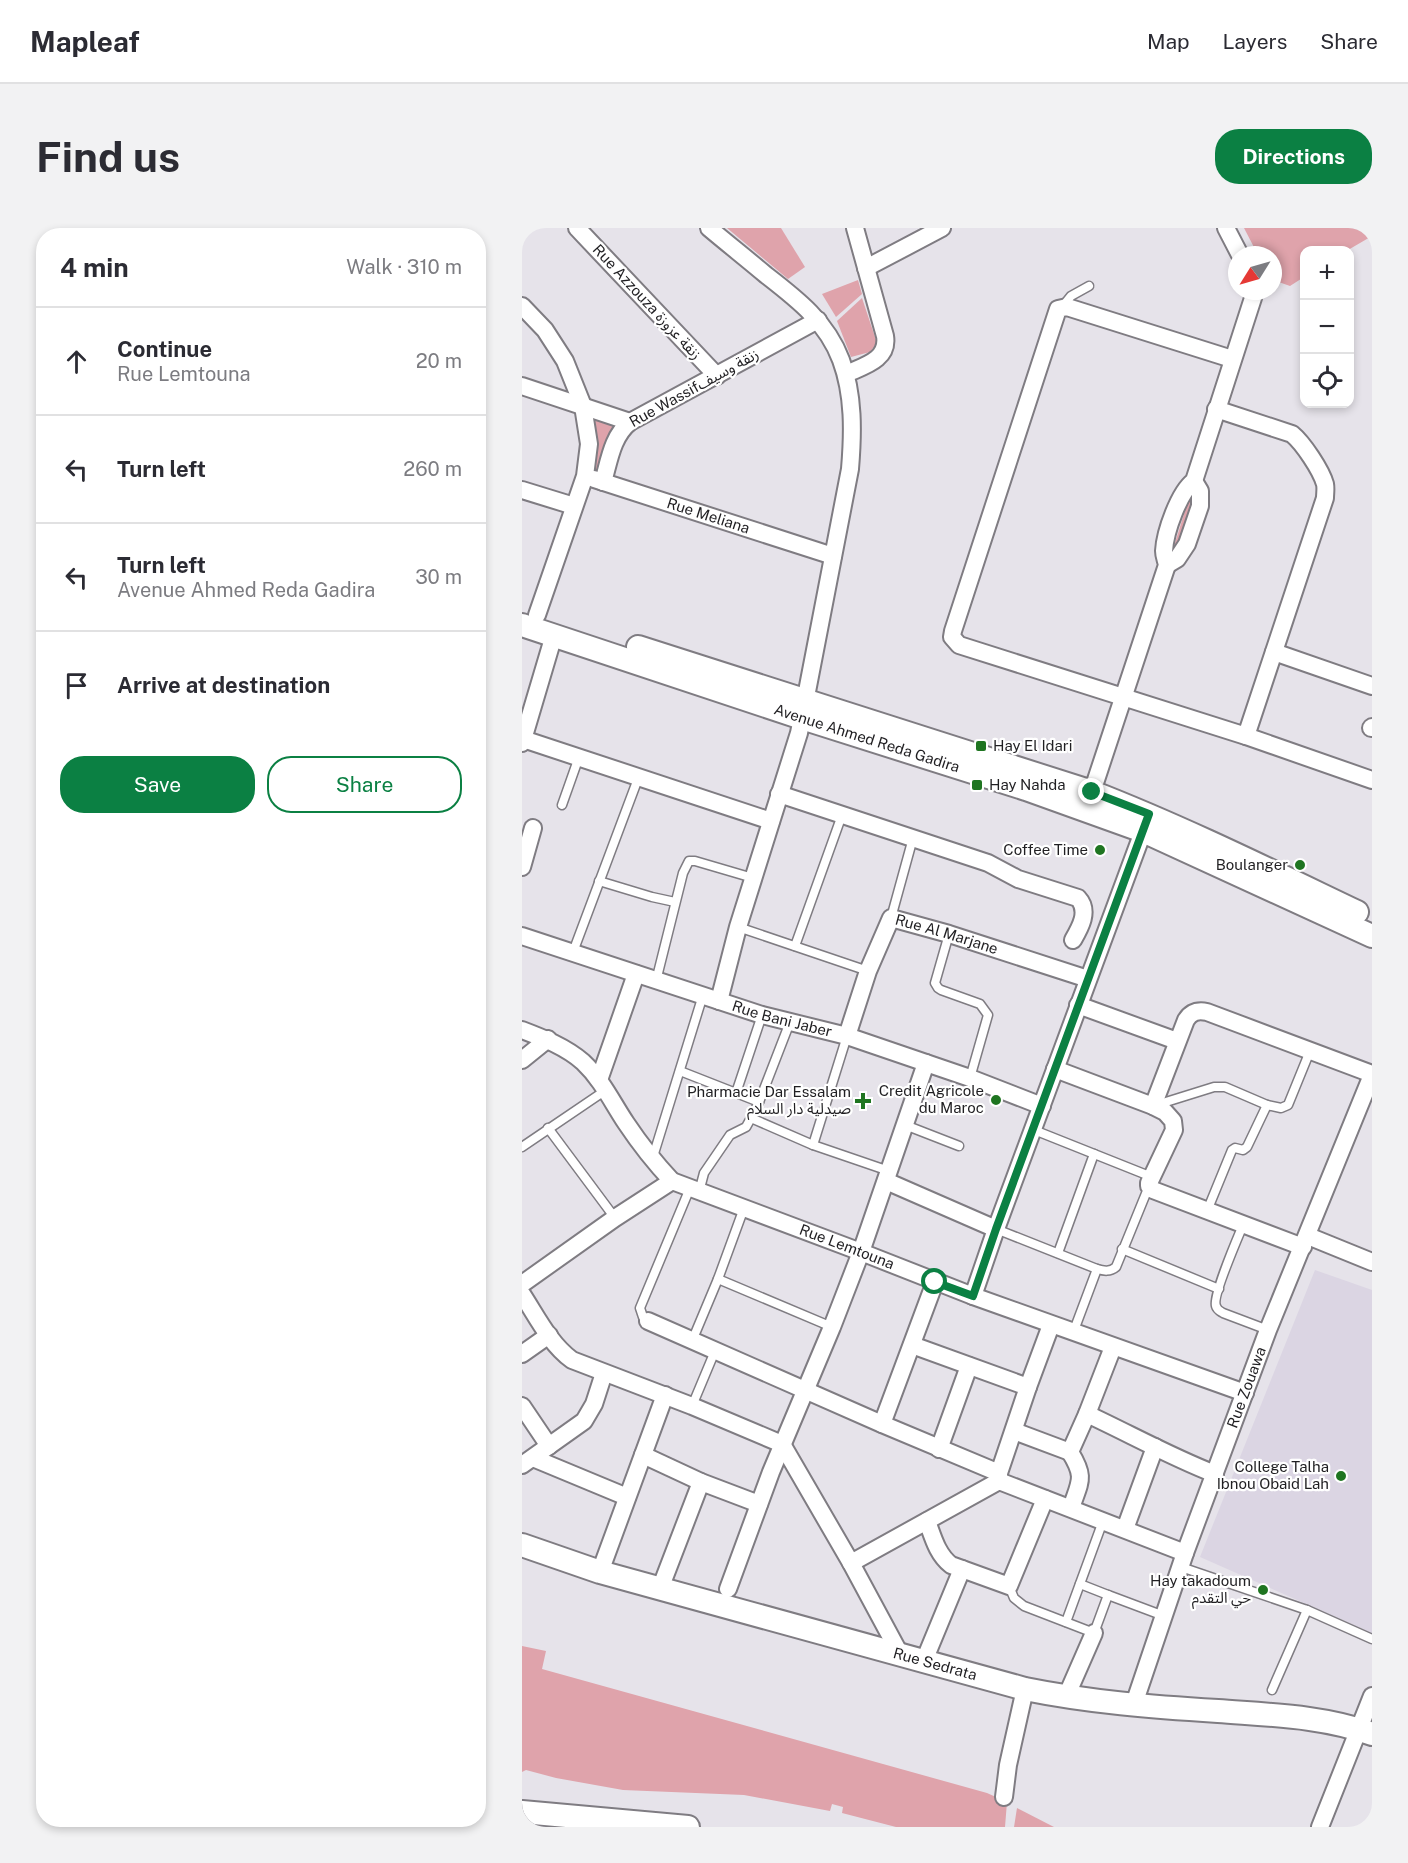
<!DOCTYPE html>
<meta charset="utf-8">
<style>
:root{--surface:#fff;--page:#f2f2f3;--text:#2b2b33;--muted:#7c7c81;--line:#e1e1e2;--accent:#0b8043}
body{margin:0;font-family:"Public Sans","Noto Sans Arabic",sans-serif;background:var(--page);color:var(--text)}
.controls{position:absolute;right:18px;top:18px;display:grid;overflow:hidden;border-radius:12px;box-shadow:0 3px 9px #0003}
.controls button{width:54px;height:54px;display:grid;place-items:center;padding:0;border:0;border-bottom:2px solid var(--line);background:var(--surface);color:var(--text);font:30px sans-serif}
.compass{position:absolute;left:706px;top:18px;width:54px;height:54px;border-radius:50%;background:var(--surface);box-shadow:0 3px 9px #0003;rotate:233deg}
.stop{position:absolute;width:18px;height:18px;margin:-14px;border:4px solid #0b8043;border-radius:50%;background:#fff}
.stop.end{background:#0b8043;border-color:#fff;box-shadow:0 2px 6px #0008}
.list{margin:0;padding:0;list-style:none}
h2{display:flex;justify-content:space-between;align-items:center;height:78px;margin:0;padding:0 24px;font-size:26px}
h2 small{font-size:20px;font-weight:400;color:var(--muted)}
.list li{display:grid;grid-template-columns:39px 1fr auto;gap:18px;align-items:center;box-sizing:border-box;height:108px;padding:0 24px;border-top:2px solid var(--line)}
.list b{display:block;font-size:22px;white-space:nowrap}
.list p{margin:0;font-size:20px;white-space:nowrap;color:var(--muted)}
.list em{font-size:20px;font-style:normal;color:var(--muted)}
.actions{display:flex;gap:12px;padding:18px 24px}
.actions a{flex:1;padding:14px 0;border:2px solid var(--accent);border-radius:24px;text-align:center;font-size:21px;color:var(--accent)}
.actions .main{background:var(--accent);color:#fff}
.icon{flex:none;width:33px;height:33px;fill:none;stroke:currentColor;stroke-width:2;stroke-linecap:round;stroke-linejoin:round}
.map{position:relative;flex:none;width:850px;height:1599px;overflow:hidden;border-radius:24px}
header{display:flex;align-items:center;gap:36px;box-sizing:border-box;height:84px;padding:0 30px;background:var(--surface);border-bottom:2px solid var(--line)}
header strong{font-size:28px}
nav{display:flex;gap:33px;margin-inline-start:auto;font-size:21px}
.intro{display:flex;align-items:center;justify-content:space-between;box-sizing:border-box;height:144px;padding:0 36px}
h1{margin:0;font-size:42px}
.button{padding:15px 27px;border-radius:24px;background:var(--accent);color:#fff;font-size:21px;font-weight:700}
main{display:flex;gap:36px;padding:0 36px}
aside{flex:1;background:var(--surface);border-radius:24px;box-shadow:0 3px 9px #0003}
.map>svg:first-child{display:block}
</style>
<header>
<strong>Mapleaf</strong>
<nav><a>Map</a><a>Layers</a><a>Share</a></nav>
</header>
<div class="intro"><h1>Find us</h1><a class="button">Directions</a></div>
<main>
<aside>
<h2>4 min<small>Walk · 310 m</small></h2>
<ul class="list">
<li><svg class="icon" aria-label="ahead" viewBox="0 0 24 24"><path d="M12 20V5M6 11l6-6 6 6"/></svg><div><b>Continue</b><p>Rue Lemtouna</p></div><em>20 m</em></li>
<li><svg class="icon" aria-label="left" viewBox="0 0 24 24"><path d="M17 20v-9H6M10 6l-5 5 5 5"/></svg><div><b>Turn left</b></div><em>260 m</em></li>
<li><svg class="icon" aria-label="left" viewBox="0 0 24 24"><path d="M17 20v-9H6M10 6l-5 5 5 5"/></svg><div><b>Turn left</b><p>Avenue Ahmed Reda Gadira</p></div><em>30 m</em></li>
<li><svg class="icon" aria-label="arrive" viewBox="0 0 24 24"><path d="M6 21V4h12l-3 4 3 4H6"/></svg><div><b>Arrive at destination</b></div></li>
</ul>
<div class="actions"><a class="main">Save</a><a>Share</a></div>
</aside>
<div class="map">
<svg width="850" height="1599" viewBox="0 0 850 1599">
<rect width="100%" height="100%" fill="#e6e3ea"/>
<!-- built -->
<path fill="#dbd5e3" d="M 793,1042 L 850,1062 L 850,1405 L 678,1329 Z"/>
<!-- green -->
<g fill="#dfa3ab">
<path d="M 205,0 L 259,0 L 283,39 L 266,51 Z"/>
<path d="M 722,0 L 850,0 L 850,8 L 826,22 L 782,22 L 782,49 L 768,58 L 751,52 L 751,27 L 736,27 Z"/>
<path d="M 336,52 L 340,66 L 314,89 L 300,66 Z"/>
<path d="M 340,70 L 355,115 L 348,124 L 329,129 L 315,93 Z"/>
<path d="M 73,188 L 92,195 L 77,245 L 67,242 L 71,191 Z"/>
<path d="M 667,270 L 670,271 L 672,277 L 657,321 L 653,322 L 652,318 Z"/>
<path d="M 0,1418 L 24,1423 L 20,1441 L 465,1565 L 485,1574 L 483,1599 L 374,1599 L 320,1585 L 321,1579 L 310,1576 L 308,1583 L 222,1567 L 101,1562 L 34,1550 L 4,1542 L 0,1544 Z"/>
<path d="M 495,1580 L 532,1599 L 492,1599 Z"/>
</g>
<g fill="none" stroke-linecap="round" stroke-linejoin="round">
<!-- lane casing -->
<g stroke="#7f7c82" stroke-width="11">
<g id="lane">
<path d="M 541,78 L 549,68 L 567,58"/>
<path d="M 40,577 L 57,529"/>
<path d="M 77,653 L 130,669 L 153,674"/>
<path d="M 369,690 L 391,610"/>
<path d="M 216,699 L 346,743"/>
<path d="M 427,706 L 413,755 L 416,760 L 419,762 L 458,776 L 466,787 L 448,850"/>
<path d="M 273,718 L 320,587"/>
<path d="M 51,724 L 117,548"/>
<path d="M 134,753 L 161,645 L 167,633 L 173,633 L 231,650"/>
<path d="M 158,843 L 237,874"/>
<path d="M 214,865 L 240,787"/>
<path d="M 631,878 L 692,859 L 703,859 L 745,877"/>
<path d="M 229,890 L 291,917 L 367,943"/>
<path d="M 383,897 L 437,918"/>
<path d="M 26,900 L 93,990"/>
<path d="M 512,902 L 630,949"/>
<path d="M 291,917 L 325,808"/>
<path d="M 0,919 L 84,862"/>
<path d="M 130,932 L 181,767"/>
<path d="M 177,964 L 182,945 L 208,907 L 224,899 L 229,890 L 237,874 L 268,794"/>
<path d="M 685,983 L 710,922 L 713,920 L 721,922 L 725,919 L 745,877 L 759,880 L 766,877 L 788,823"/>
<path d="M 721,997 C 716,1009 690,1069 694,1078 C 695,1082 698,1083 701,1085 L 746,1102"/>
<path d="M 474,1001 L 575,1041 C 582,1043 588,1044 594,1039 L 627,958"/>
<path d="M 600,1021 L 697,1061"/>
<path d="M 536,1025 L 572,926"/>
<path d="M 196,1051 L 310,1099"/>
<path d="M 126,1093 L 121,1089 L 118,1080 L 168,960"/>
<path d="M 551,1105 L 575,1041"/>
<path d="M 170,1113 L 196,1051 L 222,980"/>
<path d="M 170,1178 L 193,1123"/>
<path d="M 659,1339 L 785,1382 L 850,1411"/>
<path d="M 558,1356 L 586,1367"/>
<path d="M 487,1358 L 492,1370 L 502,1378 L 572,1405 L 586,1367 L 642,1388"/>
<path d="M 544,1394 L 581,1293"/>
<path d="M 750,1462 L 785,1382"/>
</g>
</g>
<!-- street casing -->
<g stroke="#7f7c82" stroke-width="20">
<g id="street">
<path d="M 55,0 L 195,148"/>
<path d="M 187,0 C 206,16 225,31 244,47 C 275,71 305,94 319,132 C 332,167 331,205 328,241 L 277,505 L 216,699 L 197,773"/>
<path d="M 704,0 L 718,27"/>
<path d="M 344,40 L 420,0"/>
<path d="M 0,78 L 23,102 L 43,133 L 61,178 L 67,216 L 63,248 L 15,387"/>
<path d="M 710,131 L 545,79 L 536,81 L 431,403 L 430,409 L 437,417 L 724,508 L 850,552"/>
<path d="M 324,146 C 341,138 367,132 363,108 L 333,0"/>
<path d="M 0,158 L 108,194"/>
<path d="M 694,181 L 770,206 C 781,215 799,242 803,256 C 804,261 803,265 803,270 L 724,508"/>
<path id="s1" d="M 72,251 L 311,328"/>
<path d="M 81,254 C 87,234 90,208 108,194 L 296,92"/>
<path d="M 0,262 L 52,278"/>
<path d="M 645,337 L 655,331 L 665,316 L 678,278 L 678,263 L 672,253"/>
<path d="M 752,424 L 850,458"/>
<path d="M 849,500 L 850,499"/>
<path d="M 1,511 L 249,593"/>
<path d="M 0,515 L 32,407"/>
<path d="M 570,564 L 645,337 C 644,332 642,328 642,323 C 643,304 657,264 672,253 L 731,70 L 731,63"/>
<path d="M 257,566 L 466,635 L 496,651 L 556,670 C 568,683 558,700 551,712"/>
<path d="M 0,639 L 11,600"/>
<path id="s2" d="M 0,708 L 240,787 L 325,808 L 448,850 L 520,878"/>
<path d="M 556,777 L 655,813"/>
<path id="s3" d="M 0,802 C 21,810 44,819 61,834 C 80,852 90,874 104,895 C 118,916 133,935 150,953 L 339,1024 L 451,1068 L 723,1165"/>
<path id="s4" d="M 325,808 L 346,743 L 369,690 L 427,706 L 566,751"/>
<path d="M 0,832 L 26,811"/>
<path d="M 533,841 L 631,878 L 643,884 L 651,893 L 652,902 L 627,955 L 627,958 L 631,962 L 781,1019"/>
<path d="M 77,852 L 114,746"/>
<path d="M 631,878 L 664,792 C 669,784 675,782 685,784 L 850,846"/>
<path d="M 364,953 L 474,1001"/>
<path d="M 786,1008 L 850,1034"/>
<path d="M 0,1056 L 93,990 L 150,953"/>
<path d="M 0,1066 C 15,1089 28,1116 50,1132 L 170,1178 L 260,1216 L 329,1335 L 378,1426"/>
<path d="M 451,1068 L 474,1001 L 625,593"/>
<path d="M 126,1093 L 360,1196 L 477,1245"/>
<path d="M 390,1117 L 506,1159"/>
<path d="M 0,1126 L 27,1107"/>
<path d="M 0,1178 L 27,1218"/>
<path d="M 565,1186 C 608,1206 649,1229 693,1246"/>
<path d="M 360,1196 L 413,1054"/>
<path d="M 492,1203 L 548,1224"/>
<path d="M 417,1221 L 447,1138"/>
<path d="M 121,1227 L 179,1254 L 237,1276"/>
<path d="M 11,1230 L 105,1269"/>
<path d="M 0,1237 L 62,1193 L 72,1176 L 82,1145"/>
<path d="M 477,1253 L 477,1245 L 506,1159 L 529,1097"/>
<path d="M 549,1280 C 558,1253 564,1250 548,1224 L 565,1186 L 591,1119"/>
<path d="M 405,1293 C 411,1309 415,1326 429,1337 L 487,1358 L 523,1271"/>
<path d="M 603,1301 L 633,1219"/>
<path d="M 329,1335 L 477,1253 L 663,1325"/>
<path d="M 78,1344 L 143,1167"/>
<path d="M 138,1361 L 179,1254"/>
<path d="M 206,1361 L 249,1244 L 310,1099 L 339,1024 L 404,835"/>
<path d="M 402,1433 L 440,1341"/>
<path d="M 544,1469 L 572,1405"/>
<path id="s5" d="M 612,1476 L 663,1325 L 746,1102 L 850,847"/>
<path d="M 482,1569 L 486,1537 L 503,1461"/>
<path d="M 798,1599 L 850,1468"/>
</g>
</g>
<!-- secondary casing -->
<g stroke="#7f7c82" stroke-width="26">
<g id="secondary">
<path id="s6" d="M 0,397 L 280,490 L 504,561 L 621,603 L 850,708"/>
<path d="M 116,419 L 570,564 C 660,599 747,642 835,684"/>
<path id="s7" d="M 0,1317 L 78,1344 L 503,1461 C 567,1474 631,1479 696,1483 C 747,1487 802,1488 850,1506"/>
<path d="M 0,1584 L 166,1599"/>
</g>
</g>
<!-- lane -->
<use href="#lane" stroke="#fff" stroke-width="8"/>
<!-- street -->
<use href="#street" stroke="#fff" stroke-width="16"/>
<!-- secondary -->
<use href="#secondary" stroke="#fff" stroke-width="22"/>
</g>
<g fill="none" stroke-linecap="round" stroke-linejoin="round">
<!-- route -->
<path stroke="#0b8043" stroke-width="8" d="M 413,1054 L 451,1068 L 474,1001 L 627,586 L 570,564"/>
</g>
<!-- markers -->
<g fill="#1f7521" stroke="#fff" stroke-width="2">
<rect x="453" y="512" width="12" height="12" rx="3"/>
<rect x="449" y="551" width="12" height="12" rx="3"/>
<circle cx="578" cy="622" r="6"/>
<circle cx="778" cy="637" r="6"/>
<circle cx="474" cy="872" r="6"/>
<path d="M338 864h6v6h6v6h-6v6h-6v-6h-6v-6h6z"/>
<circle cx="819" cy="1248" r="6"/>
<circle cx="741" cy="1362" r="6"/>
</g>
<g text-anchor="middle" stroke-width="4.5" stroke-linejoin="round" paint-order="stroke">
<!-- street labels -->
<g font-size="15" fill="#201f22" stroke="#fff">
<text transform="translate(125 74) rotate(47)" y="5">Rue Azzouza زنقة عزوزة</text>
<text transform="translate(172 160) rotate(-29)" y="5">Rue Wassifزنقة وسيف</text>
<text dy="5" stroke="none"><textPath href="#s1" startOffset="120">Rue Meliana</textPath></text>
<text dy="5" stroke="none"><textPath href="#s6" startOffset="363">Avenue Ahmed Reda Gadira</textPath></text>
<text dy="5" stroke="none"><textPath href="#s4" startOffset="184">Rue Al Marjane</textPath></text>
<text dy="5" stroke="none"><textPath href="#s2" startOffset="273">Rue Bani Jaber</textPath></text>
<text dy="5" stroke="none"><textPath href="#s3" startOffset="405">Rue Lemtouna</textPath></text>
<text dy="5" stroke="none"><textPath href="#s5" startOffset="336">Rue Zouawa</textPath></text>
<text dy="5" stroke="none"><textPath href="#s7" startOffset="430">Rue Sedrata</textPath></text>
</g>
<!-- poi labels -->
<g font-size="15" fill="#201f22" stroke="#fff" text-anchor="end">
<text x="471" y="523" text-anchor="start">Hay El Idari</text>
<text x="467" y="562" text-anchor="start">Hay Nahda</text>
<text x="566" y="627">Coffee Time</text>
<text x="766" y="642">Boulanger</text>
<text x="462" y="868">Credit Agricole<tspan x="462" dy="17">du Maroc</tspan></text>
<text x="329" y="869">Pharmacie Dar Essalam<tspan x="329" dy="17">صيدلية دار السلام</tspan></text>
<text x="807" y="1244">College Talha<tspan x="807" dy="17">Ibnou Obaid Lah</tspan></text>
<text x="729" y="1358">Hay takadoum<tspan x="729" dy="17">حي التقدم</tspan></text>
</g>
</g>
</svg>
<div class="controls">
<button>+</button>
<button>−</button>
<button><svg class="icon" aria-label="locate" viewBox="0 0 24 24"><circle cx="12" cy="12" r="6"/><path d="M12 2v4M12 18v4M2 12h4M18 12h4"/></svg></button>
</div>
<svg class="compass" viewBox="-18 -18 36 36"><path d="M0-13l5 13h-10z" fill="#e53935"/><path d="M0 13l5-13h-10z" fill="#7c7c81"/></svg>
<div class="stop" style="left:413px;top:1054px"></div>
<div class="stop end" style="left:570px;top:564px"></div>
</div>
</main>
